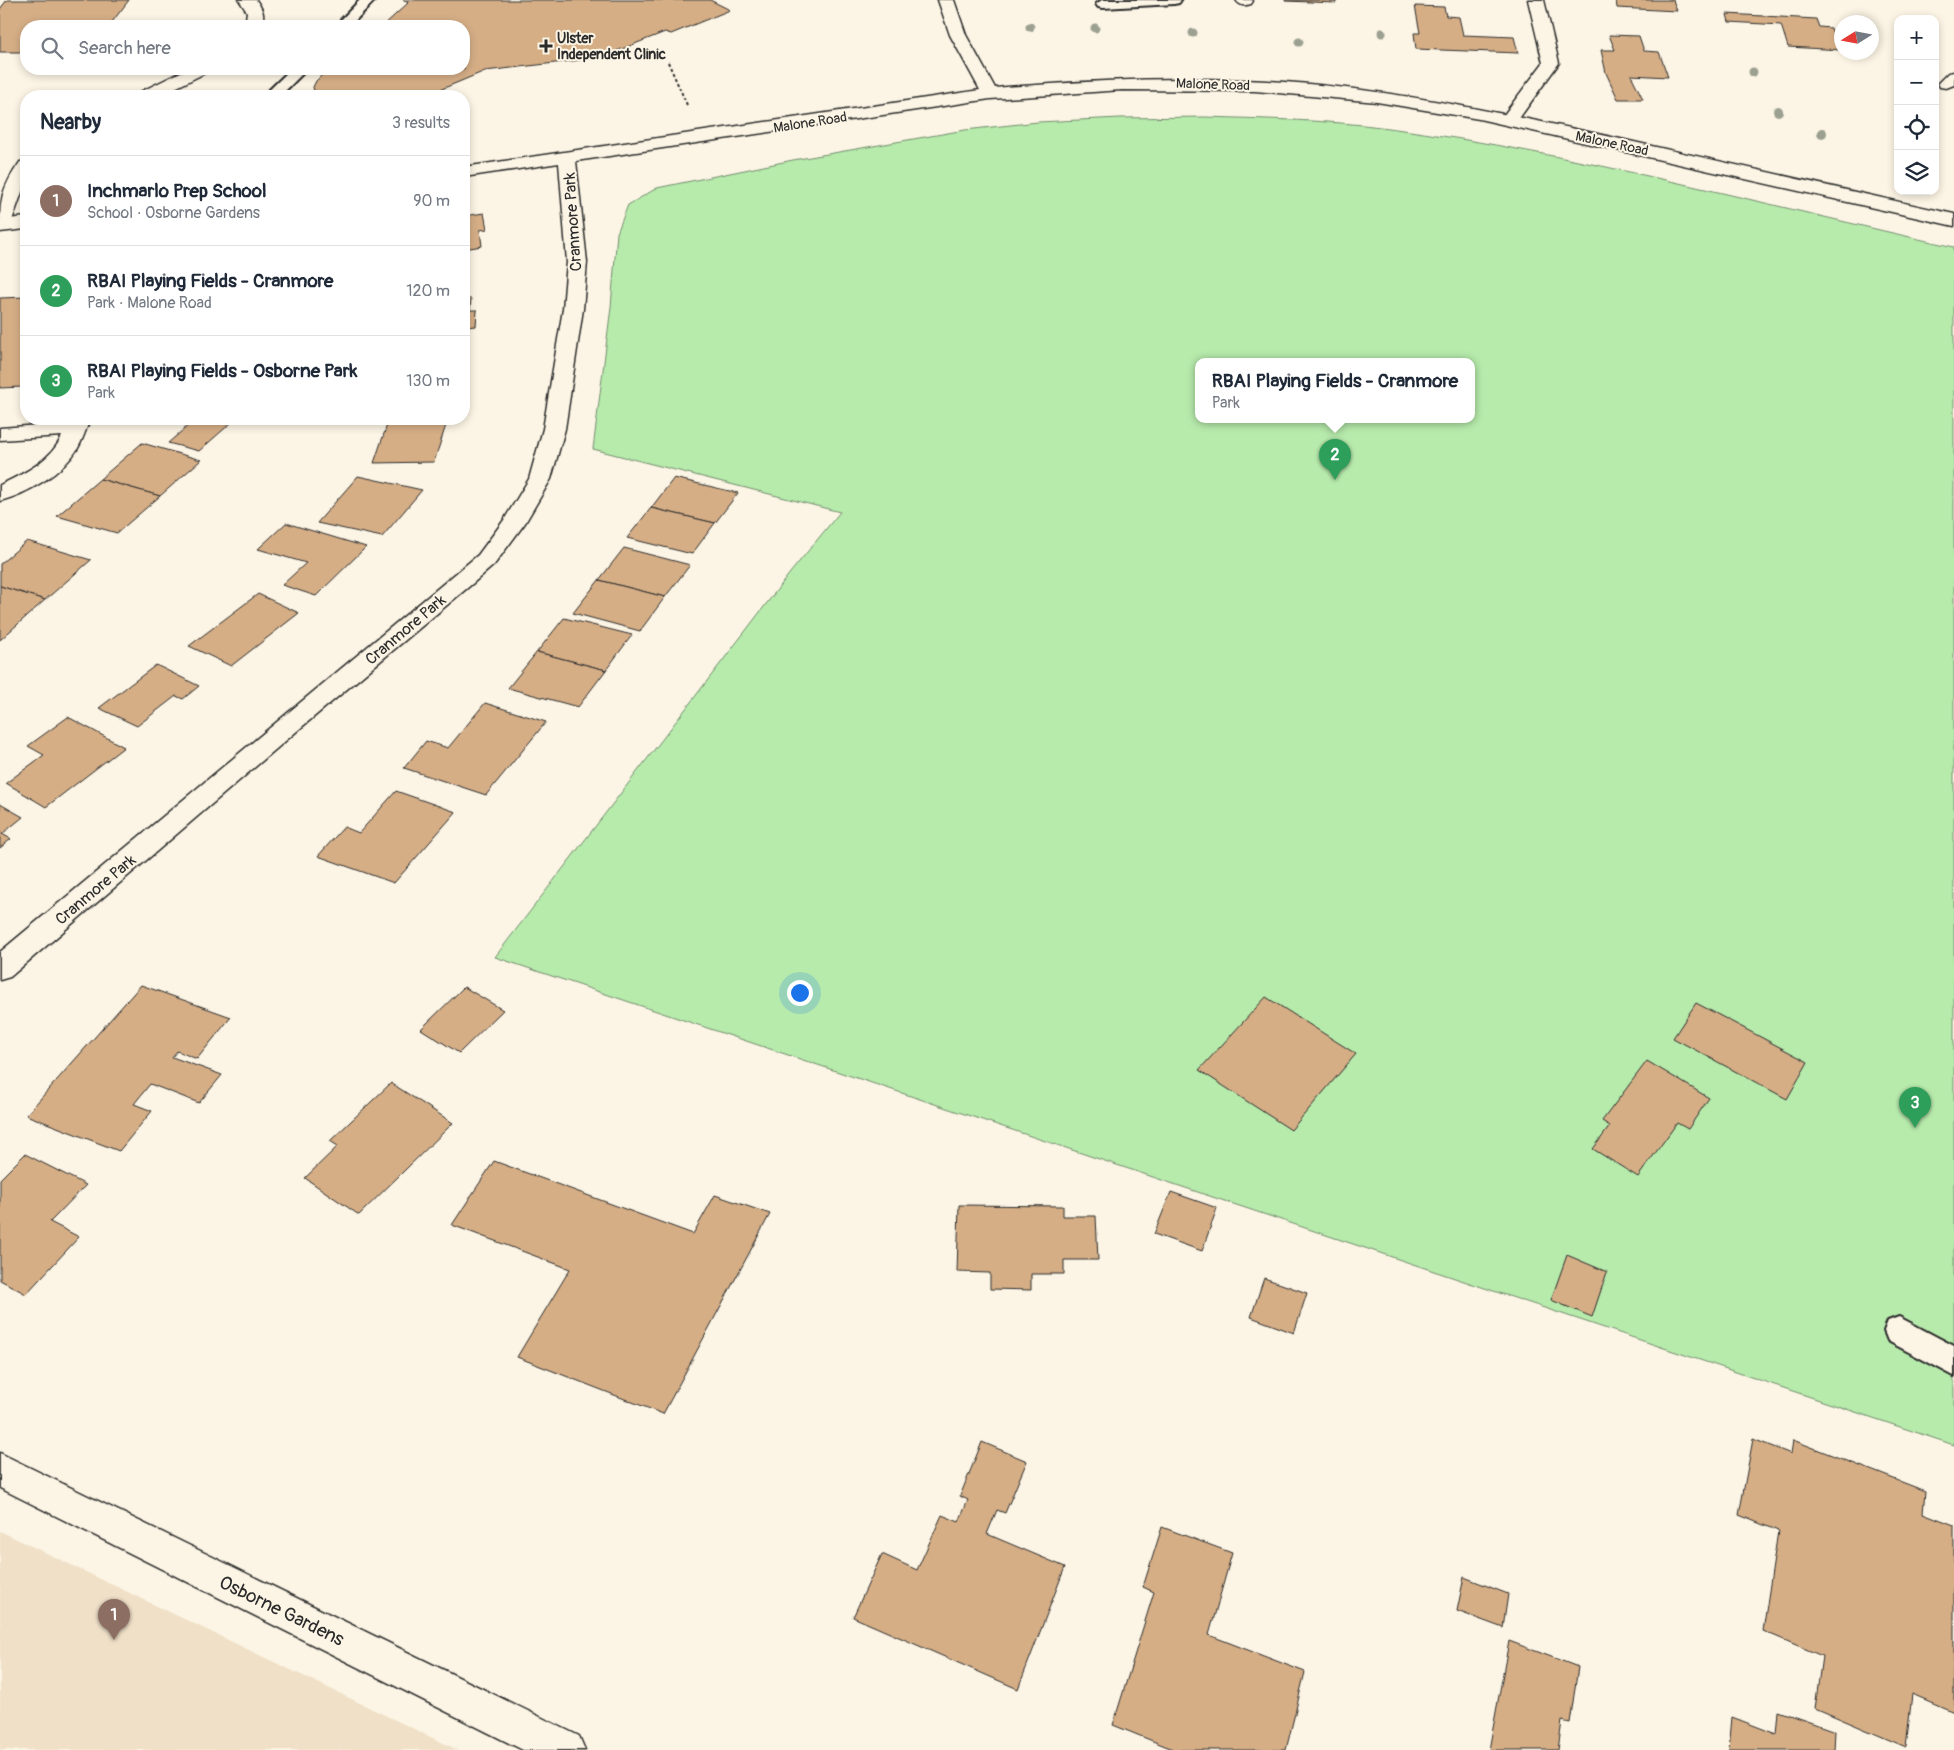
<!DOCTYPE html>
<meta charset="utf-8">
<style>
:root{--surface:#fff;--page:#f2f2f3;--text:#1f2937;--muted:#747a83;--line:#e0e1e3;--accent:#ea580c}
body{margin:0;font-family:Pangolin,sans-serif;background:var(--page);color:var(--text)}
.controls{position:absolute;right:15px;top:15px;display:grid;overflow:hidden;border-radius:10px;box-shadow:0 2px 8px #0003}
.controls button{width:45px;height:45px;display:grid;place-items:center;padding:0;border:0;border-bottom:1px solid var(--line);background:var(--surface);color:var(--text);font:25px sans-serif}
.compass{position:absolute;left:1834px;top:15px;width:45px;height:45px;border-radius:50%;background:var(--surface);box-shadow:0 2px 8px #0003;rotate:259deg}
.you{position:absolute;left:799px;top:992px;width:18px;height:18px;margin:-12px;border:4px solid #fff;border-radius:50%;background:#1a73e8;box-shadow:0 0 0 8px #1a73e833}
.badge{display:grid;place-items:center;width:32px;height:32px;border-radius:50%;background:var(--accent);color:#fff;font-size:16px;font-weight:700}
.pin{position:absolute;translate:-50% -41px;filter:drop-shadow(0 1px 2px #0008)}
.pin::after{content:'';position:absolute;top:26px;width:18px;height:15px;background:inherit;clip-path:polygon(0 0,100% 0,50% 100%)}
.popup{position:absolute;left:1195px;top:358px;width:280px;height:65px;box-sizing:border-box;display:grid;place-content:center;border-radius:10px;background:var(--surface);filter:drop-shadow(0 1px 4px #0005);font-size:16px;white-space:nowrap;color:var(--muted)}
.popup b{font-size:19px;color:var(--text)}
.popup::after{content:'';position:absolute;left:50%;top:100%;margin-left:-10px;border:10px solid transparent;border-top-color:var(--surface)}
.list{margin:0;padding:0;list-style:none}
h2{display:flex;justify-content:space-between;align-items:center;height:65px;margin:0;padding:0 20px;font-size:21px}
h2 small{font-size:16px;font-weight:400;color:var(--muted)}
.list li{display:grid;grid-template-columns:32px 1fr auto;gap:15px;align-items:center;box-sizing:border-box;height:90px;padding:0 20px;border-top:1px solid var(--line)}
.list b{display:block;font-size:19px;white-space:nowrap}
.list p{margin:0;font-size:16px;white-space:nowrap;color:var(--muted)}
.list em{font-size:16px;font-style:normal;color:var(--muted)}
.icon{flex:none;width:28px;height:28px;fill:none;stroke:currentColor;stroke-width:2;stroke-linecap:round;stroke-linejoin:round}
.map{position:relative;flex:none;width:1954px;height:1750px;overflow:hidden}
.search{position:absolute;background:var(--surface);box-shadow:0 2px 8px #0003;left:20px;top:20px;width:450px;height:55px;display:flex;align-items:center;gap:12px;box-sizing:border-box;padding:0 18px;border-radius:20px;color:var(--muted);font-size:19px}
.panel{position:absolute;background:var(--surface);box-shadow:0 2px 8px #0003;left:20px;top:90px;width:450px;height:335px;border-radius:20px}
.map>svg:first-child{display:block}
</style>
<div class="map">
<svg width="1954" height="1750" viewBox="0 0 1954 1750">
<rect width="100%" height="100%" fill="#fcf5e5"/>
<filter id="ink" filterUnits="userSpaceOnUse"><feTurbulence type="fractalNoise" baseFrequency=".02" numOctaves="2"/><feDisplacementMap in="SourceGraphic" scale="10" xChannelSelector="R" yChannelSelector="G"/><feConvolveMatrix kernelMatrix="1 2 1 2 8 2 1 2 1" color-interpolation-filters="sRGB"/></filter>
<g filter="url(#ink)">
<!-- built -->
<path fill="#f0e0c8" d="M 0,1531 L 458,1750 L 0,1750 Z"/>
<!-- green -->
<path fill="#b7ebac" stroke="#718b6c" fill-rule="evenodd" d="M 1205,117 C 1267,119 1328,120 1389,128 C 1579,154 1766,205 1954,247 L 1954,1445 L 495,957 L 790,573 L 840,512 L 593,449 L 611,307 L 617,233 L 628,205 L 657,188 L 793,160 L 965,130 L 1038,122 L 1120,118 ZM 1199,361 L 1471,361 L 1471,419 L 1199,419 Z"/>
<!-- building -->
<g fill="#d5ae86" stroke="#2b2b2b">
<path d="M 7,0 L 129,0 L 109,26 L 26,26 L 26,52 L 0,52 L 0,9 Z"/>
<path d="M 403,0 L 710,0 L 730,10 L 671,34 L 665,32 L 599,58 L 485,71 L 425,96 L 412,90 L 399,96 L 319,96 L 315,94 L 313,87 L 316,81 L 323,74 L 336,69 L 464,69 L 464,26 L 383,26 L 408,3 Z"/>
<path d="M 1285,0 L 1336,0 L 1336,3 L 1285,1 Z"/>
<path d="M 1616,0 L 1673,0 L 1677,11 L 1617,8 Z"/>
<path d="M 1415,6 L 1444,7 L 1446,16 L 1459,17 L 1463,35 L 1514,37 L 1518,53 L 1416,49 L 1414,33 L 1420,33 Z"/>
<path d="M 1727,14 L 1816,19 L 1819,27 L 1831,28 L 1834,37 L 1842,37 L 1842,50 L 1788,47 L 1781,25 L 1729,22 Z"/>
<path d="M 1609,35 L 1639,36 L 1644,51 L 1659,52 L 1668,77 L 1631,75 L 1643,99 L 1618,99 L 1606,73 L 1601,50 L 1615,50 Z"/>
<path d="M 484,213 L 487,229 L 480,230 L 482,246 L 464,249 L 464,216 Z"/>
<path d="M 26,297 L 26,376 L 22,387 L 0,388 L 0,298 Z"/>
<path d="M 464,299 L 471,299 L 470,310 L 477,310 L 476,326 L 464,327 Z"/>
<path d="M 196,419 L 213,419 L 231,423 L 199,451 L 168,443 Z"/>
<path d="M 389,419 L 448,419 L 434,462 L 374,463 Z"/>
<path d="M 142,443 L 201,460 L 160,496 L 100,479 Z"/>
<path d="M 358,476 L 422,490 L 382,537 L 317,523 Z"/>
<path d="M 674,478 L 738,493 L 715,523 L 651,508 Z"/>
<path d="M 100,479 L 160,496 L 117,533 L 57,516 Z"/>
<path d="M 651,508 L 715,523 L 692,554 L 627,538 Z"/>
<path d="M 286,523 L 366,547 L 316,596 L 282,585 L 306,563 L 258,549 Z"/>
<path d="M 27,541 L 91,560 L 45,600 L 0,586 L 0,564 Z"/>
<path d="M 624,548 L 690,565 L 665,597 L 599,580 Z"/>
<path d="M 599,580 L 665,597 L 640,631 L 573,613 Z"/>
<path d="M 0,586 L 45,600 L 0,640 Z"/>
<path d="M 258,594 L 299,613 L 231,666 L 189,646 Z"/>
<path d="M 564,618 L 632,635 L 606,670 L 537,652 Z"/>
<path d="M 537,652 L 606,670 L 578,707 L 508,688 Z"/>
<path d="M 156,665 L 199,686 L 183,699 L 176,696 L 137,726 L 99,708 Z"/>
<path d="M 485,703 L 546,722 L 486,795 L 404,768 L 426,741 L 448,748 Z"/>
<path d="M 68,717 L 124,747 L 46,807 L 6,783 L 44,755 L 28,746 Z"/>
<path d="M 396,791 L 456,812 L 394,883 L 318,856 L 344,827 L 359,833 Z"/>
<path d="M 0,804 L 23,817 L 2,834 L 11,839 L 0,848 Z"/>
<path d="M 141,985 L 231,1017 L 197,1059 L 177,1051 L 172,1057 L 222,1075 L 199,1103 L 150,1084 L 134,1104 L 152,1111 L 119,1151 L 26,1115 Z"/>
<path d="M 464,987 L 503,1010 L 459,1053 L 421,1029 Z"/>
<path d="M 1266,997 L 1356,1054 L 1291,1130 L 1199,1070 Z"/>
<path d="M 1696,1003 L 1808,1062 L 1787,1099 L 1673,1038 Z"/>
<path d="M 1647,1061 L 1709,1098 L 1688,1129 L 1677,1123 L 1638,1177 L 1593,1149 L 1610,1126 L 1602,1121 Z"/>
<path d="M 391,1083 L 453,1123 L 359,1215 L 305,1178 L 338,1146 L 330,1141 Z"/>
<path d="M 25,1154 L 86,1185 L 50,1222 L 79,1237 L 26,1294 L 0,1280 L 0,1179 Z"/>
<path d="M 494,1161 L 693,1234 L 715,1195 L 770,1214 L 663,1414 L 517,1357 L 570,1269 L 452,1225 Z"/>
<path d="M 1171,1192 L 1217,1208 L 1202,1251 L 1154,1234 Z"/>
<path d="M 959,1205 L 1063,1206 L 1063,1216 L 1096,1216 L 1098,1260 L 1064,1260 L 1064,1274 L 1031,1274 L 1031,1290 L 990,1289 L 990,1273 L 957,1272 Z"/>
<path d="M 1567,1255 L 1607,1272 L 1592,1317 L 1551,1300 Z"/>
<path d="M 1264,1278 L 1307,1293 L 1294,1333 L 1251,1317 Z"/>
<path d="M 1753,1439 L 1791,1454 L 1793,1440 L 1925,1491 L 1923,1513 L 1954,1525 L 1954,1712 L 1912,1694 L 1906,1747 L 1815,1708 L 1822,1656 L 1763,1631 L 1778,1531 L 1739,1515 Z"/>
<path d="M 982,1442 L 1027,1461 L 1005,1513 L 997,1510 L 987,1534 L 1065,1567 L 1018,1689 L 853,1617 L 882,1554 L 917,1570 L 942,1515 L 959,1522 L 968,1500 L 960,1496 Z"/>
<path d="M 1162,1527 L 1232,1553 L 1209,1635 L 1305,1672 L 1286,1750 L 1175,1750 L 1113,1725 L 1154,1592 L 1143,1587 Z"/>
<path d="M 1464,1577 L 1508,1594 L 1503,1628 L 1457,1611 Z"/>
<path d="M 1509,1641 L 1578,1667 L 1570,1723 L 1562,1721 L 1558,1750 L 1489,1750 Z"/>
<path d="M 1778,1711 L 1835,1731 L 1834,1750 L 1729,1750 L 1732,1717 L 1776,1734 Z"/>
</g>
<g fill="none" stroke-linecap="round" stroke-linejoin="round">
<!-- lane casing -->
<g stroke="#2b2b2b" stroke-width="4">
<g id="lane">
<path d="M 360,0 L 375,0 L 350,26 L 335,26 Z"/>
<path d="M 1102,0 L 1181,0 L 1179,3 L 1174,4 L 1103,8 L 1098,7 L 1096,4 Z"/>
<path d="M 291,69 L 307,69 L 280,96 L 263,96 Z"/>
<path d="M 1899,1317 L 1954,1346 L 1954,1376 L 1888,1341 L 1884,1331 L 1888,1321 Z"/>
</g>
</g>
<!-- street casing -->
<g stroke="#2b2b2b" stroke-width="3">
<g id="street">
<path d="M 239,0 L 256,0 C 262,8 266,16 261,26 L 245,26 L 247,12 Z"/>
<path d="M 1236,0 L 1252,0 L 1253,1 L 1251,4 C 1244,6 1240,6 1236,0 Z"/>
<path d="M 1528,0 L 1544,0 L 1559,63 L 1515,124 L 1509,125 L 1503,124 L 1500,120 L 1543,63 Z"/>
<path d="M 187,69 L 207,69 L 205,73 L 159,96 L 137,96 L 140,92 Z"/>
<path d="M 1954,72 L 1954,85 L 1946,88 L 1940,87 L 1938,83 L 1948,73 Z"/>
<path d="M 26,161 L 26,181 L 10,226 L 8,230 L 0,231 C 0,200 1,189 20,162 Z"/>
<path d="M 68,419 L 90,419 C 86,429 83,439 78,448 C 63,473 27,494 0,501 L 0,485 C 23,474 51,461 62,436 L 0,440 L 0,428 L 67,423 Z"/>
<path d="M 0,1453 L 579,1736 L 585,1750 L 523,1750 L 0,1488 Z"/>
</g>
</g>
<!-- secondary casing -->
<g stroke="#2b2b2b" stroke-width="3">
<g id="secondary">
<path d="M 938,0 L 954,0 L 966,35 L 995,88 C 1096,80 1197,75 1298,83 C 1405,92 1511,115 1616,138 C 1728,163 1841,189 1954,214 L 1954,226 L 1479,119 L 1377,102 L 1255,91 L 1122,90 L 990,99 L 576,161 L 587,262 L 583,309 L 565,429 L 551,479 L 525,523 L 494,565 L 472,584 L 297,731 L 10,977 L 0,980 L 0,952 L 478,555 L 504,520 L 529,479 L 543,429 L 563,309 L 567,262 L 559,163 L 464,177 L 464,167 L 980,90 L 950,35 Z"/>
<path d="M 26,217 L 26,229 L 0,232 L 0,220 Z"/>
</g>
</g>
<!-- path -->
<path stroke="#2b2b2b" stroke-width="2" stroke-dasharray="3 2.5" stroke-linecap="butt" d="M 668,62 L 687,105"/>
<!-- lane -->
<use href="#lane" fill="#fcf5e5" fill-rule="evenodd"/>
<!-- street -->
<use href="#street" fill="#fcf5e5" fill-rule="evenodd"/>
<!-- secondary -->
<use href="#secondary" fill="#fcf5e5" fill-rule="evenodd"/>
</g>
<!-- trees -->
<g fill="#9ca090">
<circle cx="1030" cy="27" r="4.5"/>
<circle cx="1095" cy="28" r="4.5"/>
<circle cx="1193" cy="33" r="4.5"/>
<circle cx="1382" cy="33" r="4.5"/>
<circle cx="1299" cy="42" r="4.5"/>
<circle cx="1753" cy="72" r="4.5"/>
<circle cx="1778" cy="111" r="5"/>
<circle cx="1822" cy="133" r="5"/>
</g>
</g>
<!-- markers -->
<path fill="#2b2b2b" stroke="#fcf5e5" stroke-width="2" d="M543.5 38.5h5v5h5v5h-5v5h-5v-5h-5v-5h5z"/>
<g text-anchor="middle" stroke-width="4" stroke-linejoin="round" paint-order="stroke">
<!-- far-poi labels -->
<g font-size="14" font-weight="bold" fill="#2b2b2b" stroke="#fcf5e5" text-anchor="start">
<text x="557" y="43">Ulster<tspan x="557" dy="16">Independent Clinic</tspan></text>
</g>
<!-- far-street labels -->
<g font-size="14" fill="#2b2b2b" stroke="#fcf5e5">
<text transform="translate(1213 84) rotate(2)" y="5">Malone Road</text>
<text transform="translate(810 122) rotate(-9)" y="5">Malone Road</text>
<text transform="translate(1612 143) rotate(12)" y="5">Malone Road</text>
</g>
<!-- street labels -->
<g font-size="16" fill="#2b2b2b" stroke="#fcf5e5">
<text transform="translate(572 222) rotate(-94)" y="6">Cranmore Park</text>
<text transform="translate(405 629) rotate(-40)" y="6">Cranmore Park</text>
<text transform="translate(95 889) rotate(-40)" y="6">Cranmore Park</text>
</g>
<!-- near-street labels -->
<g font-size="19" fill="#2b2b2b" stroke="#fcf5e5">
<text transform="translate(282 1610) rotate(26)" y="7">Osborne Gardens</text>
</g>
</g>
</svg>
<div class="controls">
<button>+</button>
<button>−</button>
<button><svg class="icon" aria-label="locate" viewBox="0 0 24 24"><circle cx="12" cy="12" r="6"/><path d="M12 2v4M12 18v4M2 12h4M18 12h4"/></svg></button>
<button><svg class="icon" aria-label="layers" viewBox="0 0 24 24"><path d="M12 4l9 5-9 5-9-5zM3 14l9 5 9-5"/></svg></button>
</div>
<svg class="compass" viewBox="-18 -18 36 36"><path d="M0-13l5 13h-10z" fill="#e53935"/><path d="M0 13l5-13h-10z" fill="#747a83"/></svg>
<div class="you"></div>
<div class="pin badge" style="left:114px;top:1640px;background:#8d6e63">1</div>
<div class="pin badge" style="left:1335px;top:480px;background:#2e9e5b">2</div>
<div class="popup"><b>RBAI Playing Fields - Cranmore</b>Park</div>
<div class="pin badge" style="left:1915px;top:1128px;background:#2e9e5b">3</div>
<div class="search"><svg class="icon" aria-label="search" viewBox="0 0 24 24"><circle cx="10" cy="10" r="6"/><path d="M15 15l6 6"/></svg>Search here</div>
<section class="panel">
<h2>Nearby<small>3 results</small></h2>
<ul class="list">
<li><span class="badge" style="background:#8d6e63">1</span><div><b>Inchmarlo Prep School</b><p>School · Osborne Gardens</p></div><em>90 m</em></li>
<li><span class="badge" style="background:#2e9e5b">2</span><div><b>RBAI Playing Fields - Cranmore</b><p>Park · Malone Road</p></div><em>120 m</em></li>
<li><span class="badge" style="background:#2e9e5b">3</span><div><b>RBAI Playing Fields - Osborne Park</b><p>Park</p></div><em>130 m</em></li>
</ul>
</section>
</div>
